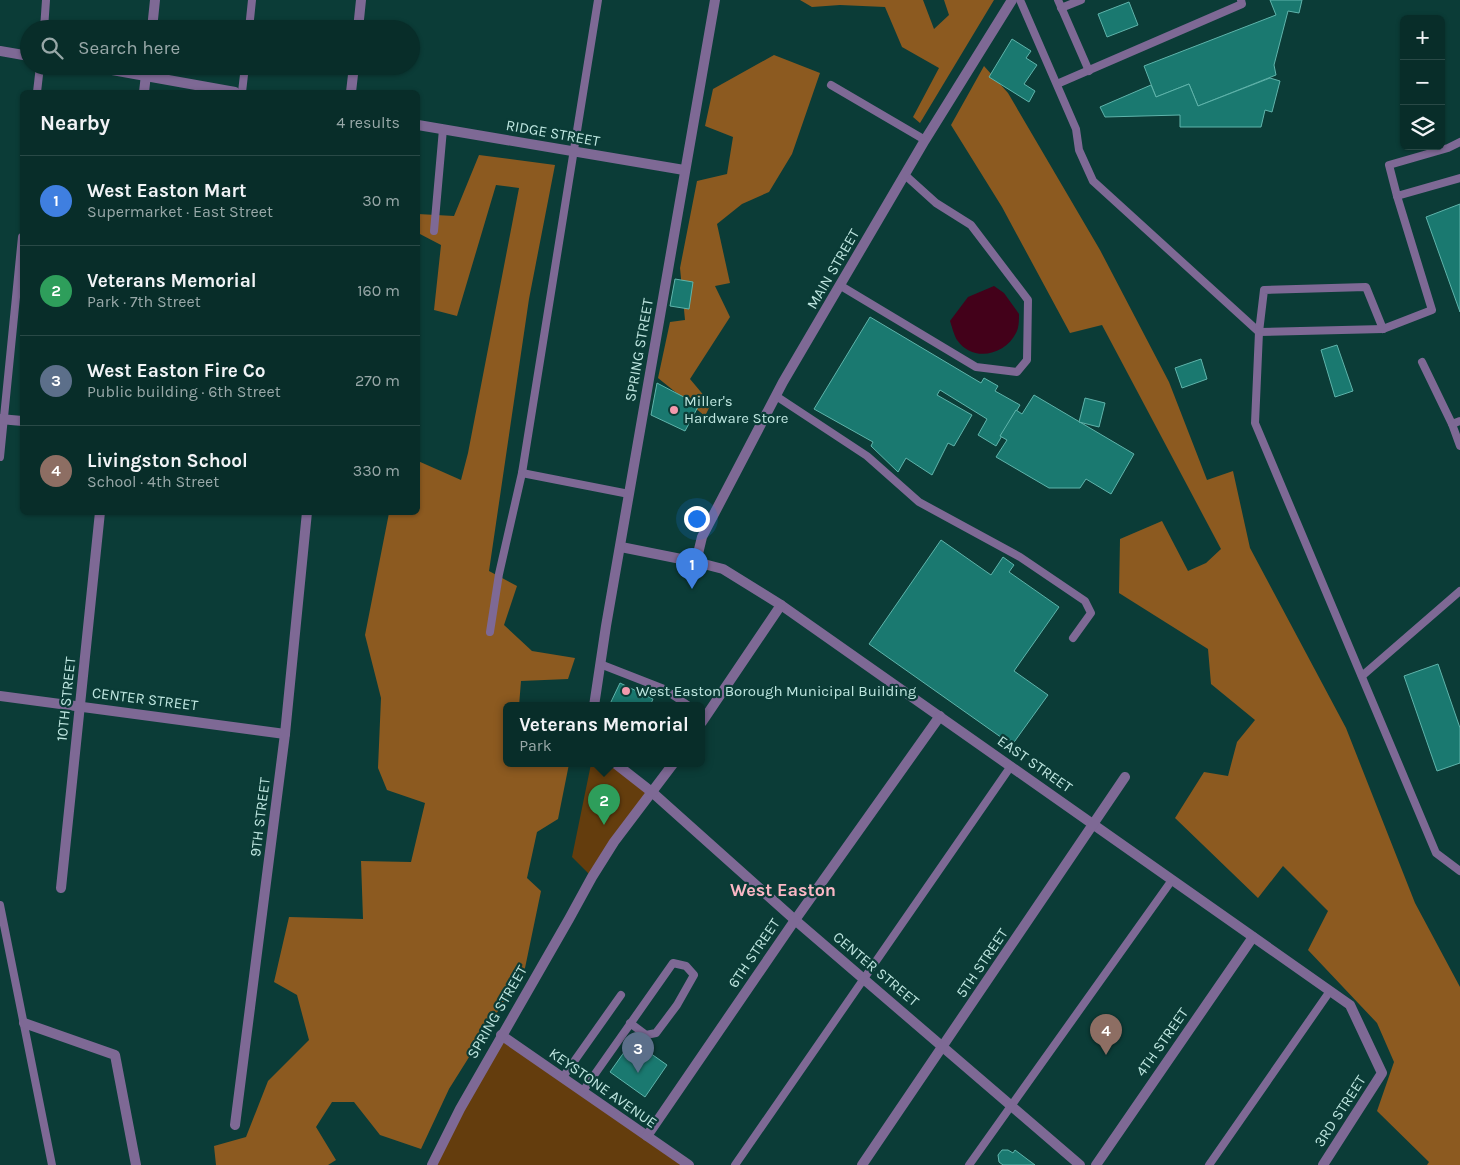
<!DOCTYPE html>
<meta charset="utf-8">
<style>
:root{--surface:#082d29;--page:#113531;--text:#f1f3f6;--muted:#98a8a8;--line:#294946;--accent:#f29aad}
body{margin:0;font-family:Karla,sans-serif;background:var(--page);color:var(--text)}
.controls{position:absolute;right:15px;top:15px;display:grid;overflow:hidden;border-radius:8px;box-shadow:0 1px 4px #0004}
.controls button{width:45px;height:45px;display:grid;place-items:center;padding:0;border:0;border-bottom:1px solid var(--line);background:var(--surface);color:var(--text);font:25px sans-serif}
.you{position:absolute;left:696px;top:518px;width:18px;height:18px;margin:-12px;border:4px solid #fff;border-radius:50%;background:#1a73e8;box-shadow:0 0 0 8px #1a73e833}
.badge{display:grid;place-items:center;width:32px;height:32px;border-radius:50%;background:var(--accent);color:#fff;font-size:16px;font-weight:700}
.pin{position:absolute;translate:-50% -41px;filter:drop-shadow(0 1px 2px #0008)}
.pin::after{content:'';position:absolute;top:26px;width:18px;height:15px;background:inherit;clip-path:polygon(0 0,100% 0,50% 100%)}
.popup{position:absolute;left:503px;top:702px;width:202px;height:65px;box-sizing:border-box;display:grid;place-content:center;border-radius:8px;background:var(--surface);filter:drop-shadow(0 1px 4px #0005);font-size:16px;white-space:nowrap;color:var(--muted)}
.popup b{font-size:19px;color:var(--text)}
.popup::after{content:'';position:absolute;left:50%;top:100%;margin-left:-10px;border:10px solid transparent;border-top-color:var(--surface)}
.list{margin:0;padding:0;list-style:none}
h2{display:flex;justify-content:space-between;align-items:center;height:65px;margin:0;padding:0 20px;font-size:21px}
h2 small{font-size:16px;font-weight:400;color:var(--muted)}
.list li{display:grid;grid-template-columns:32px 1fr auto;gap:15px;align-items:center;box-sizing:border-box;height:90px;padding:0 20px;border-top:1px solid var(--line)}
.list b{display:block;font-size:19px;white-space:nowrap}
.list p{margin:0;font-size:16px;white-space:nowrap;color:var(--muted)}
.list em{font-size:16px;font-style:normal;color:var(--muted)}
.icon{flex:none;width:28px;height:28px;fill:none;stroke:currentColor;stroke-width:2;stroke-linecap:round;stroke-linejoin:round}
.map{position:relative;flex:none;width:1460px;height:1165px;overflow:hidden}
.search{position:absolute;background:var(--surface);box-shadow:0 1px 4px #0004;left:20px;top:20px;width:400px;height:55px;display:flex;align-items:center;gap:12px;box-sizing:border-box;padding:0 18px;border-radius:28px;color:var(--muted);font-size:19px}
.panel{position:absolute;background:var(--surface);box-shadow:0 1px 4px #0004;left:20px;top:90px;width:400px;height:425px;border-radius:8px}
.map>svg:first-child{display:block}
</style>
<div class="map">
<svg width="1460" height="1165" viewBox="0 0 1460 1165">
<rect width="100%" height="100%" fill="#0b3c37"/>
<!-- green -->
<g fill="#643d0d">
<path d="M 591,764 C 617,764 633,777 653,793 L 592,877 L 572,857 Z"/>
<path d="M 501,1035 L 688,1165 L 434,1165 Z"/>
</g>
<!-- forest -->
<g fill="#8c5a20">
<path d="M 800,0 L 923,0 L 934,29 L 949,15 L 944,0 L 994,0 L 920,123 L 913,117 L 939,68 L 902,47 L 885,7 L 840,5 L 812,7 Z"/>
<path d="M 774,55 L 820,73 L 792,154 L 769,192 L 742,204 L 717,224 L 730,283 L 715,286 L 730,317 L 690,379 L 711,404 L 705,416 L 658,378 L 670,322 L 685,320 L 680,268 L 697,181 L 727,174 L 733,137 L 705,126 L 713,89 Z"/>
<path d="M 984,66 L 1008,93 L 1100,250 L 1169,382 L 1207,480 L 1233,471 L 1250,548 L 1346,728 L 1415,903 L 1460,987 L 1460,1165 L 1427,1165 L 1429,1162 L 1377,1111 L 1394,1062 L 1377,1023 L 1308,950 L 1328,911 L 1283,866 L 1258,898 L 1175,818 L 1204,772 L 1228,776 L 1237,742 L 1255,720 L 1211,684 L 1208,649 L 1119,593 L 1120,539 L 1162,521 L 1188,571 L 1206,563 L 1221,549 L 1102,325 L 1070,333 L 1002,207 L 951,125 Z"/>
<path d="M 479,155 L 555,165 L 529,299 L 489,571 L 517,586 L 504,625 L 532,651 L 575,658 L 568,679 L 521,681 L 519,706 L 506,706 L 506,764 L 569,764 L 558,819 L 537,832 L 527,878 L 541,891 L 525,968 L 449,1089 L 421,1149 L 380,1135 L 354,1102 L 332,1102 L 316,1127 L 336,1160 L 328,1165 L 216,1165 L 214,1146 L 246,1137 L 268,1081 L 309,1040 L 297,995 L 274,982 L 289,917 L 363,919 L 361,861 L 411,862 L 425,803 L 387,790 L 378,768 L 381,698 L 365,635 L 389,513 L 418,512 L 418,461 L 461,480 L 468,453 L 519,188 L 496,185 L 457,316 L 434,310 L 441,245 L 418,233 L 418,214 L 454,216 Z"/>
</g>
<!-- water -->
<path fill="#43011a" d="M 994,286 L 1004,293 L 1019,314 C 1019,320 1019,328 1016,333 C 1005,355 973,363 957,340 C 954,335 952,327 950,321 L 968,297 Z"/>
<!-- building -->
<g fill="#1a7970" stroke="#5fb4ab">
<path d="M 1270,0 L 1302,0 L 1299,13 L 1288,11 L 1274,65 L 1276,75 L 1198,106 L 1189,84 L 1156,97 L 1144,66 L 1276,15 Z"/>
<path d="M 1129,2 L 1138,25 L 1107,37 L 1098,14 Z"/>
<path d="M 1012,39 L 1031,51 L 1026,58 L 1037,65 L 1024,84 L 1035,91 L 1029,102 L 989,77 Z"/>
<path d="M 1270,78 L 1280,81 L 1272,112 L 1265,110 L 1261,127 L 1180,127 L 1180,115 L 1105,117 L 1100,107 L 1151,85 L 1156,97 L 1189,84 L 1198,106 Z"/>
<path d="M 1460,204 L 1460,312 L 1426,217 Z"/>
<path d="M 675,279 L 693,282 L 689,309 L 670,306 Z"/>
<path d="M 870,317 L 981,383 L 984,378 L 998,386 L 995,391 L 1020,405 L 996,446 L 978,435 L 987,419 L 940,390 L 937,395 L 972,415 L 954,446 L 948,443 L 932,475 L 906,458 L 898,472 L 871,446 L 873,442 L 814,409 Z"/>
<path d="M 1337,345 L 1353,391 L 1335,397 L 1321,350 Z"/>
<path d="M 1201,359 L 1207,379 L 1182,388 L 1175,368 Z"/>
<path d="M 657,383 L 699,405 L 685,431 L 651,415 Z"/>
<path d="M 1034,395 L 1134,454 L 1111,494 L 1086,479 L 1080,488 L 1049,488 L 996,457 L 1007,440 L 1000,436 L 1016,410 L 1022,414 Z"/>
<path d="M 1085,398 L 1105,403 L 1099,427 L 1079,422 Z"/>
<path d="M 941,540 L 991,575 L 1003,557 L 1014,565 L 1009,572 L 1059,607 L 1014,671 L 1048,695 L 1012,745 L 869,644 Z"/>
<path d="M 1438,664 L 1460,728 L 1460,763 L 1437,771 L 1404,676 Z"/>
<path d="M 620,683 L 653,699 L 650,706 L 609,706 Z"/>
<path d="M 627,1048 L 644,1061 L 650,1053 L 667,1065 L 645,1097 L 610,1072 Z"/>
<path d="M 1002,1150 L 1008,1150 L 1013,1153 L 1015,1150 L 1035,1165 L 1003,1165 L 999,1162 L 998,1155 Z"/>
</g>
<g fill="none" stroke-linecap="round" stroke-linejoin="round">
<!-- service -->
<g stroke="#7e6995" stroke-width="8">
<path d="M 1020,0 L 1076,129 L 1079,150 L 1093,181 L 1259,332 L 1383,329"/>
<path d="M 1058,0 L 1089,71"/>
<path d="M 1061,8 L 1081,0"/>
<path d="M 44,29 L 46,0"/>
<path d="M 249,29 L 252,0"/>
<path d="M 1057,84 L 1242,4 L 1241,0"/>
<path d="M 831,85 L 925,140"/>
<path d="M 37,92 L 40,66"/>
<path d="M 242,92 L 245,66"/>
<path d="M 1460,142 L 1448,148 L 1389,165 L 1397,196 L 1460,178"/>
<path d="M 1397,196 L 1432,310 L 1383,329 L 1366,287 L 1264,290 L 1259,332 L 1255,423 L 1436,853 L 1460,871"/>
<path d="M 434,231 L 443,129"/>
<path d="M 841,286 L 976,367 L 1017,372 L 1027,360 L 1028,300 L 971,225 L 936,203 L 905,175"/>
<path d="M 1422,362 L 1452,424"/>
<path d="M 776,396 L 867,456 L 919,502 L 1020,557 L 1085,601 L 1091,613 L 1073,638"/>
<path d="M 1460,421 L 1452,424 L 1460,446"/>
<path d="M 0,457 L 22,237"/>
<path d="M 522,473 L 629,494"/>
<path d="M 490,632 L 499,574 L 522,473 L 598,0"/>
<path d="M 600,664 L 664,689 L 689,706"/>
<path d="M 1362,676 L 1460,591"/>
<path d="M 0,905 L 52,1165"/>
<path d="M 563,1077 L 621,995"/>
<path d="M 583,1091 L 673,963 L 686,966 L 694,975 L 677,1005 L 656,1033 L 646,1035 L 630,1023"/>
<path d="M 735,1165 L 1011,766"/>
<path d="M 969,1165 L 1172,880"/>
<path d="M 1209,1165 L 1330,991"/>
</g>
<!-- minor -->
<g stroke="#7e6995" stroke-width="10">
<path d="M 152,29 L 155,0"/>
<path d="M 358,29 L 361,0"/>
<path d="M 0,51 L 29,56"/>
<path d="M 90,66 L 235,92"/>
<path d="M 144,92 L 147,66"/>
<path d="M 351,92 L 354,66"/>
<path d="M 418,125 L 684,170"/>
<path d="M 0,419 L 22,421"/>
<path d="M 621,547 L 696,562"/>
<path d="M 781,605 L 1350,1005 L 1382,1073 L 1323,1165"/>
<path d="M 0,696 L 285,734"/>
<path d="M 594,706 L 606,626 L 715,0"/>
<path d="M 616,764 L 653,793 L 795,920 L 1080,1165"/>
<path d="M 61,888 L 100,512"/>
<path d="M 24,1023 L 115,1055 L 136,1165"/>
<path d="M 501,1035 L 689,1165"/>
<path d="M 235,1125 L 285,734 L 307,512"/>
<path d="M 647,1136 L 795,920 L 940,716"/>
<path d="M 862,1165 L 1125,777"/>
<path d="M 1096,1165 L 1253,937"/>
</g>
<!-- tertiary -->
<g stroke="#7e6995" stroke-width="10">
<path d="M 702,722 L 781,605 L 723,569 L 696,562 L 702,537 L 783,382 L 925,140 L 1012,0"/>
<path d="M 432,1165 L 460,1109 L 569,919 L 592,877 L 614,842 L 673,764"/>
</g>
</g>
<!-- markers -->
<g fill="#f29aad" stroke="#0b3c37" stroke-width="2">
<circle cx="674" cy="410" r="5"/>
<circle cx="626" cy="691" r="5"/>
</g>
<g text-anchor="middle" stroke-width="4.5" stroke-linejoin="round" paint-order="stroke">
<!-- street labels -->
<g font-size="15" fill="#bee6e0" stroke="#0b3c37">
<text transform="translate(553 133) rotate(10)" y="5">RIDGE STREET</text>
<text transform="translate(833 269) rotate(-60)" y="5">MAIN STREET</text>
<text transform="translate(639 350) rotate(-80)" y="5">SPRING STREET</text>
<text transform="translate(66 699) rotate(-84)" y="5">10TH STREET</text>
<text transform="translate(145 699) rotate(7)" y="5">CENTER STREET</text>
<text transform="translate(1035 764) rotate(35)" y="5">EAST STREET</text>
<text transform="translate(260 817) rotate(-83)" y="5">9TH STREET</text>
<text transform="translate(754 953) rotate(-56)" y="5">6TH STREET</text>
<text transform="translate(982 963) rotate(-56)" y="5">5TH STREET</text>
<text transform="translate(876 969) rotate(40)" y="5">CENTER STREET</text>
<text transform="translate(497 1012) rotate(-60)" y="5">SPRING STREET</text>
<text transform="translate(1162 1042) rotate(-55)" y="5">4TH STREET</text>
<text transform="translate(603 1088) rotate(35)" y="5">KEYSTONE AVENUE</text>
<text transform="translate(1340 1111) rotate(-57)" y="5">3RD STREET</text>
</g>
<!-- poi labels -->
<g font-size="15" fill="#bee6e0" stroke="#0b3c37" text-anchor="start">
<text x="684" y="406">Miller's<tspan x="684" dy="17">Hardware Store</tspan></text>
<text x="636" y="696">West Easton Borough Municipal Building</text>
</g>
<!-- quarter labels -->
<g font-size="18" font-weight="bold" fill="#fab7c4" stroke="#0b3c37">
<text x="783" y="896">West Easton</text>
</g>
</g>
</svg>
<div class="controls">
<button>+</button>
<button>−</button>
<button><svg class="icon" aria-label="layers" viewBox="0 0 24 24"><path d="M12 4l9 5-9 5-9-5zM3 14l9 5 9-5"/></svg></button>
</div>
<div class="you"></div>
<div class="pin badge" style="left:692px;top:589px;background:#3f7fe0">1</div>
<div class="pin badge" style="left:604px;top:825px;background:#2e9e5b">2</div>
<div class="popup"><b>Veterans Memorial</b>Park</div>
<div class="pin badge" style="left:638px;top:1073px;background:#5c6f8a">3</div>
<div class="pin badge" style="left:1106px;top:1055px;background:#8d6e63">4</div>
<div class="search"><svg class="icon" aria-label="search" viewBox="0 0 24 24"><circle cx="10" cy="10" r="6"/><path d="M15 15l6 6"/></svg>Search here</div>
<section class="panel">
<h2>Nearby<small>4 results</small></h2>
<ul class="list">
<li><span class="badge" style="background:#3f7fe0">1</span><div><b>West Easton Mart</b><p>Supermarket · East Street</p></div><em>30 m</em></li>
<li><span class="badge" style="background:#2e9e5b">2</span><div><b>Veterans Memorial</b><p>Park · 7th Street</p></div><em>160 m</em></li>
<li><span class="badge" style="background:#5c6f8a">3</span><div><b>West Easton Fire Co</b><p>Public building · 6th Street</p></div><em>270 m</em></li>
<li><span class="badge" style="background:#8d6e63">4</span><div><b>Livingston School</b><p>School · 4th Street</p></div><em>330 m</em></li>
</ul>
</section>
</div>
